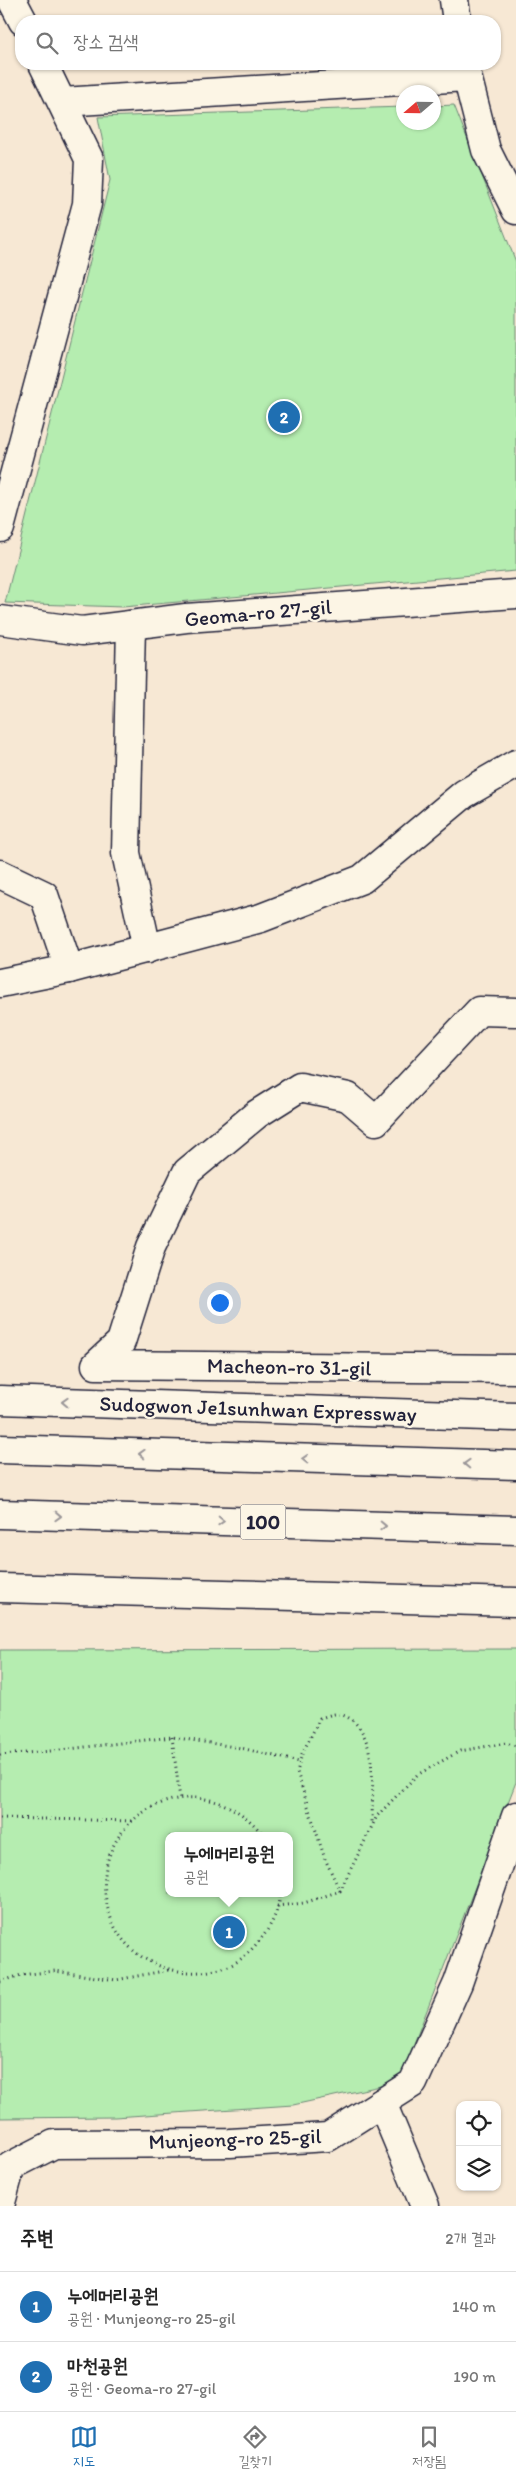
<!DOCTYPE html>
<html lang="ko">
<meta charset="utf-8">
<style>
:root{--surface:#fff;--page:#f6f6f6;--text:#222;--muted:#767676;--line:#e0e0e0;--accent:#1f6fb2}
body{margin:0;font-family:Itim,"Poor Story",sans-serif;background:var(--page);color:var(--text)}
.controls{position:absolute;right:15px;bottom:15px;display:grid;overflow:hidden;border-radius:10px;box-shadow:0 1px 4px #0004}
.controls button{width:45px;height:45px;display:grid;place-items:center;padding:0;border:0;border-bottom:1px solid var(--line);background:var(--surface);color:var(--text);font:25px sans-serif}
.compass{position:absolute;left:396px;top:85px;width:45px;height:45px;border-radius:50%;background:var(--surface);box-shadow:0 1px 4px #0004;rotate:250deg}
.you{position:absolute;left:219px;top:1302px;width:18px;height:18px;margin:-12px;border:4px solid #fff;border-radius:50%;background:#1a73e8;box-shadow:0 0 0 8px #1a73e833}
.badge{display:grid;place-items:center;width:32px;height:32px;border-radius:50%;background:var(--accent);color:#fff;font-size:16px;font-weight:700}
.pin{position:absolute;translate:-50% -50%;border:2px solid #fff;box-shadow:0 1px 5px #0006}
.popup{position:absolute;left:165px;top:1832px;width:128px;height:65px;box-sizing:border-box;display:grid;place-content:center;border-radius:10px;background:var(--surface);filter:drop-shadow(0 1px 4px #0005);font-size:16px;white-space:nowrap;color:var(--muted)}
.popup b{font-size:19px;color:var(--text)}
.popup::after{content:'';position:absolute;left:50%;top:100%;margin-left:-10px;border:10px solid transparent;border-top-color:var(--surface)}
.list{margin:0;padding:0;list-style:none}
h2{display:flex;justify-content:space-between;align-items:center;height:65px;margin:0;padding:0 20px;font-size:21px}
h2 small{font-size:16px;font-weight:400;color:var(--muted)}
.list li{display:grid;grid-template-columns:32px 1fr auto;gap:15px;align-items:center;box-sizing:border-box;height:70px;padding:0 20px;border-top:1px solid var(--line)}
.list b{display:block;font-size:19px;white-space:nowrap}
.list p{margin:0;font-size:16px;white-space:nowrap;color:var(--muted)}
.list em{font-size:16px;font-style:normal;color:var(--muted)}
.icon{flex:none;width:28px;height:28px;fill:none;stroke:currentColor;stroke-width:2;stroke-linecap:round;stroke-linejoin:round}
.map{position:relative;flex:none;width:516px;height:2206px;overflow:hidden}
.search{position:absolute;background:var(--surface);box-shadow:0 1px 4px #0004;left:15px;right:15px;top:15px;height:55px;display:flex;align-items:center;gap:12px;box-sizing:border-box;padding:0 18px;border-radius:20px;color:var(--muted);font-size:19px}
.sheet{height:205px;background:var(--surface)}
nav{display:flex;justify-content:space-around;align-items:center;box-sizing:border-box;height:70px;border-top:1px solid var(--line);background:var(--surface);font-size:14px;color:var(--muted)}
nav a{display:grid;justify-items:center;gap:2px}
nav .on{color:var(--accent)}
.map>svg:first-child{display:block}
</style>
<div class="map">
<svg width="516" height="2206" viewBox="0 0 516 2206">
<rect width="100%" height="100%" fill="#f7e8d4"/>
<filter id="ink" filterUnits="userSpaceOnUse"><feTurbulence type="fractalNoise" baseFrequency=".02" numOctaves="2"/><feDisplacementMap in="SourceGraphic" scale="10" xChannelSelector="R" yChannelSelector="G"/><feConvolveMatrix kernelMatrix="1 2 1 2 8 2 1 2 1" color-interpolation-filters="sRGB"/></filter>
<g filter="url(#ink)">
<!-- green -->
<g fill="#b5edb0" stroke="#6c8876" fill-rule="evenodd">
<path d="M 454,105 L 516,262 L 516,571 L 123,607 L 5,603 L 110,180 L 98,117 L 403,107 L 404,122 L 434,122 L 434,106 Z"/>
<path d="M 516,1649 L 516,1782 L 399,2082 L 293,2105 L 115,2117 L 0,2118 L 0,1650 ZM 169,1836 L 289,1836 L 289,1893 L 169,1893 Z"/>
</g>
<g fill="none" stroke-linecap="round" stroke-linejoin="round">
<!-- street casing -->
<g stroke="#22223b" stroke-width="31">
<g id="street">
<path d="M 12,0 L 23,21"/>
<path d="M 454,0 L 457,21"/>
<path d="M 464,64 L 486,150 L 516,210"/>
<path d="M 62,102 L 466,77"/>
<path d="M 0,528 L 87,204 L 89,159 L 43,64"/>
<path d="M 0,620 L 82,631 L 186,618 L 516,594"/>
<path d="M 131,625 L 126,853 L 147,949"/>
<path d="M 0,874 L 44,895 L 69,969 L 0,983"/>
<path d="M 69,969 L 261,918 L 362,879 L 464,794 L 516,764"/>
<path d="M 516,1012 L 479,1011 L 376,1121 L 348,1097 L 300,1087 L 257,1114 L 187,1172 L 151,1247 L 121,1342 L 96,1365 L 516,1369"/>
<path d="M 0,1588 L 516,1602"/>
<path d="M 382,2103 L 425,2206"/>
<path d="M 0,2206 L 11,2166 L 54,2144 L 230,2143 L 328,2137 L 413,2083 L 458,1983 L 516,1816"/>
</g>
</g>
<!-- highway casing -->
<g stroke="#22223b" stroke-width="31">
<g id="highway">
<path d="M 0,1400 L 516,1417"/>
<path d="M 0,1449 L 516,1465"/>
<path d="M 0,1514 L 516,1530"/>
</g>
</g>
<!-- path -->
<g stroke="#22223b" stroke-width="3" stroke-dasharray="1 4" stroke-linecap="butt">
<path d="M 172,1737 L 180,1799"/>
<path d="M 0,1755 L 51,1751 L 172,1737 L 241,1748 L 299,1762"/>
<path d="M 0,1818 L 132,1821"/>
<path d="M 264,1836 C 196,1750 73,1823 112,1921 C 131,1967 188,1983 231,1965 C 244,1959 255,1946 264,1935 C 272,1924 280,1907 280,1893"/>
<path d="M 340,1891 L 325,1859 L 297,1772 L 302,1754 L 320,1718 C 325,1717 333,1713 339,1714 C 380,1724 372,1792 372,1824"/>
<path d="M 277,1906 L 304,1903 L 340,1891 L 377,1816 L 417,1775 L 460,1751 L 506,1743 L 516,1746"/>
<path d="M 0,1982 L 21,1975 L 55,1971 L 116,1980 L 169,1970"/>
</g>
<!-- street -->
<use href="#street" stroke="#fcf5e5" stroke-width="28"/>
<!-- highway -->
<use href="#highway" stroke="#fcf5e5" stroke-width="28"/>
</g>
<!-- one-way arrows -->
<defs><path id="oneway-chevron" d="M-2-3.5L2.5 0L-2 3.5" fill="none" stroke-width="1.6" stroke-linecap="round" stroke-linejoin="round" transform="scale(1.25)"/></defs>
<g stroke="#9a9698">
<use href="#oneway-chevron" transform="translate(65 1402) rotate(-178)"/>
<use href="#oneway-chevron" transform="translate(142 1454) rotate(-178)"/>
<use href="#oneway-chevron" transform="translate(305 1459) rotate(-178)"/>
<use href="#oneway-chevron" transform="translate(467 1464) rotate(-178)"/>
<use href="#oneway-chevron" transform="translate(58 1516) rotate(2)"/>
<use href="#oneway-chevron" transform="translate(221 1521) rotate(2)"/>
<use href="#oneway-chevron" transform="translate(383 1526) rotate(2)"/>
</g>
</g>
<g text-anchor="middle" stroke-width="4.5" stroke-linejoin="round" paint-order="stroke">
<!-- shield labels -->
<rect fill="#fcf5e5" stroke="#63616e" stroke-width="1" x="240.5" y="1504.5" width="45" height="35" rx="4"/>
<g font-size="20" font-weight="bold" fill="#22223b">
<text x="263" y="1529">100</text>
</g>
<!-- street labels -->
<g font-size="21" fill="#22223b" stroke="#fcf5e5">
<text transform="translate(258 613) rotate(-5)" y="7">Geoma-ro 27-gil</text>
<text transform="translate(289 1367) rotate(1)" y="7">Macheon-ro 31-gil</text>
<text transform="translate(258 1409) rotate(2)" y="7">Sudogwon Je1sunhwan Expressway</text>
<text transform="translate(235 2139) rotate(-2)" y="7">Munjeong-ro 25-gil</text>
</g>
</g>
</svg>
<div class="controls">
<button><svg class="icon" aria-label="locate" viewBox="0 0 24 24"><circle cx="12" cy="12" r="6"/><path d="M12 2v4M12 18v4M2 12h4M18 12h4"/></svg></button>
<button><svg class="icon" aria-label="layers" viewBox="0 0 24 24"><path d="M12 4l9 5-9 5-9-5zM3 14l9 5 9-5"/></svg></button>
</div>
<svg class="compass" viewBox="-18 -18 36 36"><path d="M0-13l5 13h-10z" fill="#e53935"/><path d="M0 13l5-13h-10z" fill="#767676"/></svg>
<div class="you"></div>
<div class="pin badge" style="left:229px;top:1932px">1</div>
<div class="popup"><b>누에머리공원</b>공원</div>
<div class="pin badge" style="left:284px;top:417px">2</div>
<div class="search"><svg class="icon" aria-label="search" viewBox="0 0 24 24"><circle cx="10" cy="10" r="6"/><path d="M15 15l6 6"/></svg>장소 검색</div>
</div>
<section class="sheet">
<h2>주변<small>2개 결과</small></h2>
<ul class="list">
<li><span class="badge">1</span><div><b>누에머리공원</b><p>공원 · Munjeong-ro 25-gil</p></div><em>140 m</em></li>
<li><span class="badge">2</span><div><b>마천공원</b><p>공원 · Geoma-ro 27-gil</p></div><em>190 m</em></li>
</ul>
</section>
<nav>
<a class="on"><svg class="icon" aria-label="map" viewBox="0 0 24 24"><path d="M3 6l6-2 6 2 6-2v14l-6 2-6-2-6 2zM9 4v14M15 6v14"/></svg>지도</a>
<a><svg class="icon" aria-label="directions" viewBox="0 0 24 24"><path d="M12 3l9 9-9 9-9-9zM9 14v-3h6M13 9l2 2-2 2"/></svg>길찾기</a>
<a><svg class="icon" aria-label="saved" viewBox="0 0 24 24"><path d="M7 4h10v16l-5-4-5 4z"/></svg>저장됨</a>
</nav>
